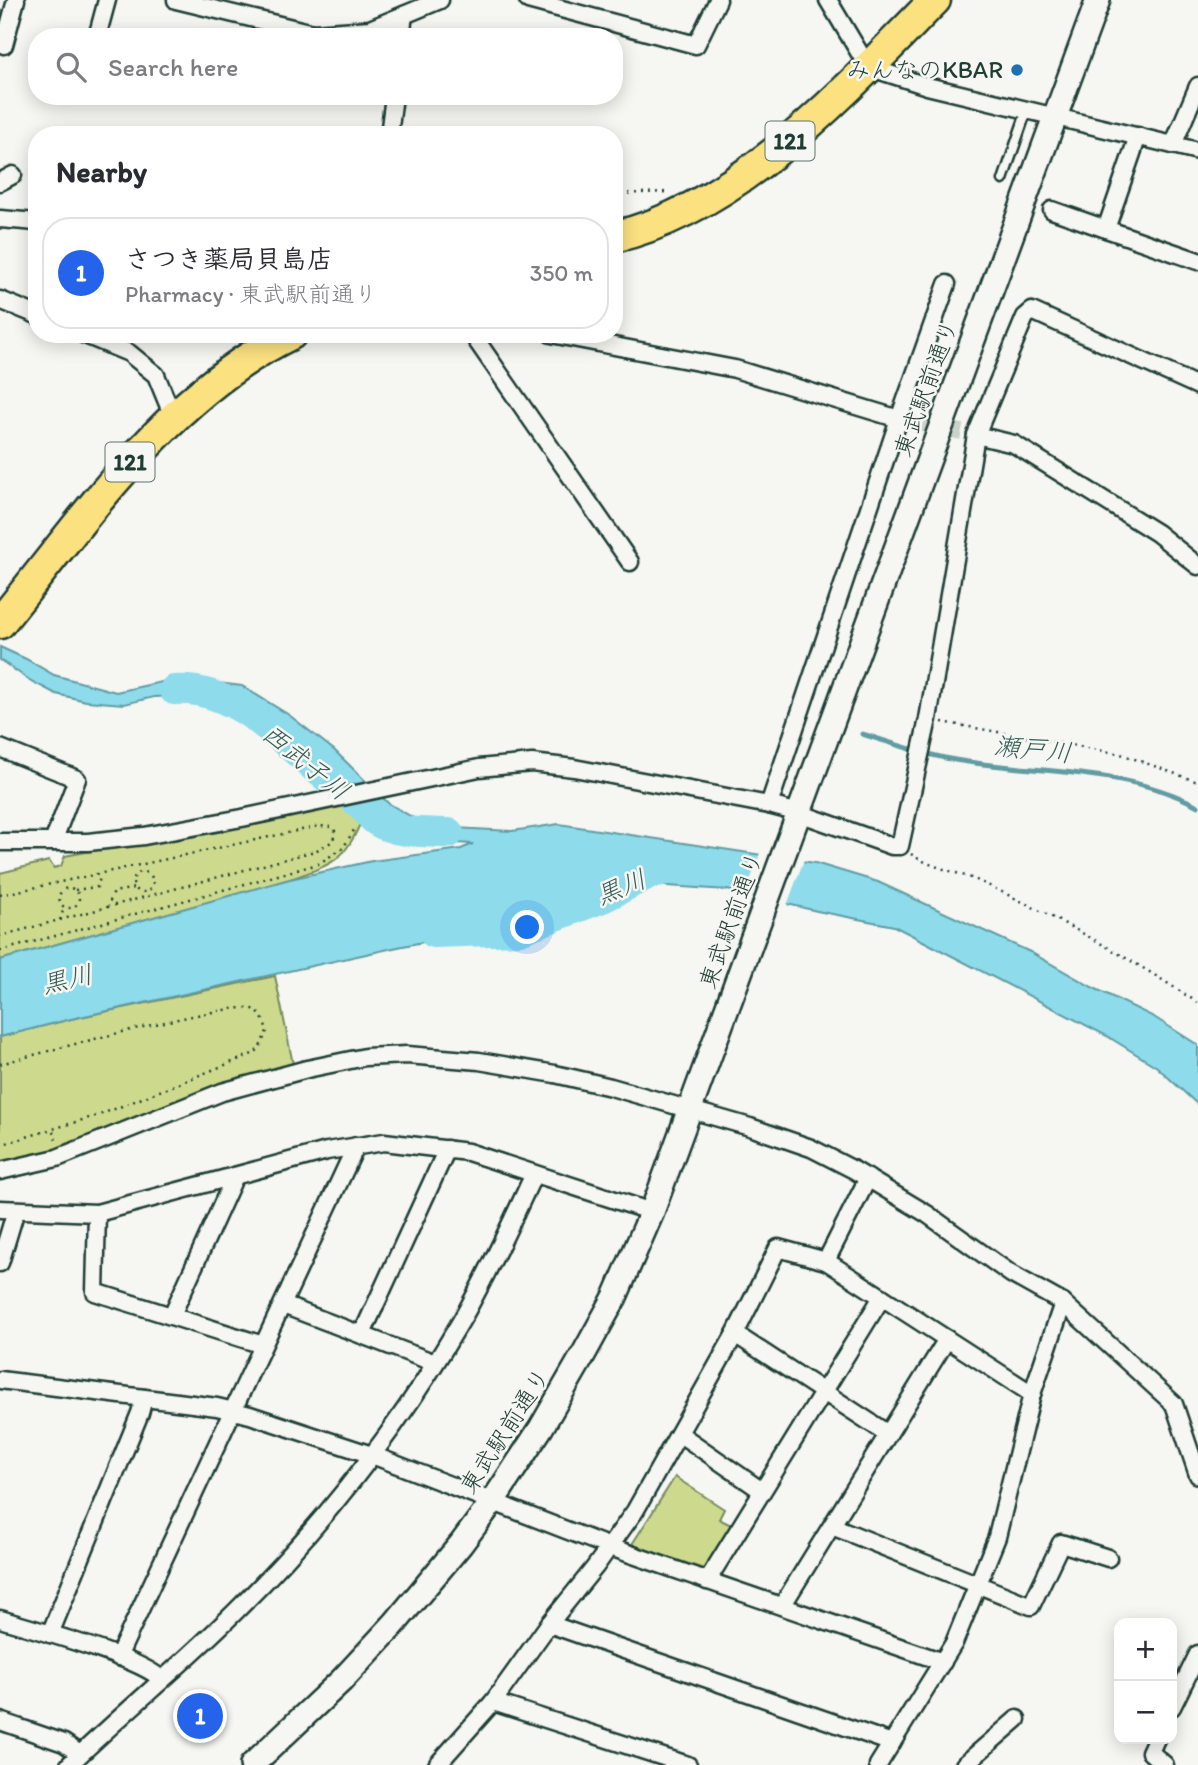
<!DOCTYPE html>
<meta charset="utf-8">
<style>
:root{--surface:#fff;--page:#f7f7f7;--text:#2b2b33;--muted:#7c7c81;--line:#e1e1e2;--accent:#2563eb}
body{margin:0;font-family:Itim,"Klee One",sans-serif;background:var(--page);color:var(--text)}
.controls{position:absolute;right:21px;bottom:21px;display:grid;overflow:hidden;border-radius:14px;box-shadow:0 4px 18px #0003}
.controls button{width:63px;height:63px;display:grid;place-items:center;padding:0;border:0;border-bottom:2px solid var(--line);background:var(--surface);color:var(--text);font:35px sans-serif}
.you{position:absolute;left:528px;top:928px;width:24px;height:24px;margin:-18px;border:5px solid #fff;border-radius:50%;background:#1a73e8;box-shadow:0 0 0 10px #1a73e833}
.badge{display:grid;place-items:center;width:46px;height:46px;border-radius:50%;background:var(--accent);color:#fff;font-size:23px;font-weight:700}
.pin{position:absolute;translate:-50% -50%;border:4px solid #fff;box-shadow:0 2px 7px #0006}
.list{margin:0;padding:0;list-style:none}
h2{display:flex;justify-content:space-between;align-items:center;height:91px;margin:0;padding:0 28px;font-size:30px}
h2 small{font-size:23px;font-weight:400;color:var(--muted)}
.list li{display:grid;grid-template-columns:46px 1fr auto;gap:21px;align-items:center;box-sizing:border-box;height:112px;margin:0 14px 14px;padding:0 14px;border:2px solid var(--line);border-radius:28px}
.list b{display:block;font-size:26px;white-space:nowrap}
.list p{margin:0;font-size:23px;white-space:nowrap;color:var(--muted)}
.list em{font-size:23px;font-style:normal;color:var(--muted)}
.icon{flex:none;width:38px;height:38px;fill:none;stroke:currentColor;stroke-width:2;stroke-linecap:round;stroke-linejoin:round}
.map{position:relative;flex:none;width:1198px;height:1765px;overflow:hidden}
.search{position:absolute;background:var(--surface);box-shadow:0 4px 18px #0003;left:28px;top:28px;width:595px;height:77px;display:flex;align-items:center;gap:18px;box-sizing:border-box;padding:0 24px;border-radius:28px;color:var(--muted);font-size:26px}
.panel{position:absolute;background:var(--surface);box-shadow:0 4px 18px #0003;left:28px;top:126px;width:595px;height:217px;border-radius:28px}
.map>svg:first-child{display:block}
</style>
<div class="map">
<svg width="1198" height="1765" viewBox="0 0 1198 1765">
<rect width="100%" height="100%" fill="#f6f6f2"/>
<filter id="ink" filterUnits="userSpaceOnUse"><feTurbulence type="fractalNoise" baseFrequency=".0143" numOctaves="2"/><feDisplacementMap in="SourceGraphic" scale="14" xChannelSelector="R" yChannelSelector="G"/><feConvolveMatrix kernelMatrix="1 2 1 2 8 2 1 2 1" color-interpolation-filters="sRGB"/></filter>
<g filter="url(#ink)">
<!-- green -->
<g fill="#cdd98d" stroke="#768b60" stroke-width="2">
<path d="M 352,802 L 359,807 L 363,817 C 345,861 334,864 290,879 L 0,960 L 0,873 L 49,861 L 54,868 L 61,866 L 65,856 Z"/>
<path d="M 275,976 L 293,1064 L 205,1092 L 64,1149 L 0,1165 L 0,1037 L 71,1019 Z"/>
<path d="M 675,1477 L 724,1509 L 719,1519 L 733,1526 L 709,1568 L 697,1572 L 629,1549 Z"/>
</g>
<!-- water -->
<path fill="#8ddbeb" stroke="#619ca2" stroke-width="2" d="M 0,647 L 26,659 L 54,675 L 116,692 L 166,681 L 210,682 L 242,686 L 289,715 L 334,750 L 388,803 L 424,824 L 435,827 L 512,831 L 559,824 L 815,863 L 878,882 L 1030,952 L 1092,987 L 1154,1017 L 1198,1045 L 1198,1105 L 1157,1067 L 1107,1036 L 894,926 L 817,911 L 727,890 L 623,883 L 519,923 L 398,947 L 71,1019 L 0,1037 L 0,960 L 290,879 L 372,861 L 461,849 L 473,844 L 438,842 L 380,817 L 335,771 L 287,731 L 240,699 L 223,695 L 191,695 L 154,697 L 124,704 L 86,701 L 56,694 L 31,681 L 0,660 Z"/>
<!-- pier -->
<path fill="#f6f6f2" d="M 761,850 L 805,857 L 786,908 L 744,898 Z"/>
<g fill="none" stroke-linecap="round" stroke-linejoin="round">
<!-- stream -->
<path stroke="#619ca2" stroke-width="5" d="M 862,734 C 892,743 924,755 955,760 C 1036,774 1123,767 1198,806"/>
<!-- river -->
<g stroke="#8ddbeb" stroke-width="30">
<path d="M 174,690 C 231,686 276,734 315,768 C 330,781 347,792 361,805 C 366,810 370,817 376,821 C 395,834 427,832 449,833"/>
<path d="M 434,933 L 520,930 L 605,897 L 649,874 L 667,870"/>
</g>
<!-- street-tunnel -->
<path stroke="#cbd1cc" stroke-width="16" stroke-dasharray="16 8" stroke-linecap="butt" d="M 899,419 L 976,435"/>
<!-- lane casing -->
<g stroke="#1f3d34" stroke-width="13">
<path id="lane" d="M 1003,180 L 1027,110"/>
</g>
<!-- street casing -->
<g stroke="#1f3d34" stroke-width="21">
<g id="street">
<path d="M 176,0 L 313,33 L 370,29 L 440,0"/>
<path d="M 528,0 L 696,45 L 718,0"/>
<path d="M 828,0 L 868,67 L 927,86 L 1198,151"/>
<path d="M 97,37 L 107,0"/>
<path d="M 401,37 L 404,15"/>
<path d="M 4,45 L 16,0"/>
<path d="M 389,135 L 394,96"/>
<path d="M 1138,136 L 1106,229 L 1198,261"/>
<path d="M 1173,145 L 1198,86"/>
<path d="M 0,182 L 13,175"/>
<path d="M 1052,210 L 1106,229"/>
<path d="M 0,219 L 37,222"/>
<path d="M 0,300 L 37,315"/>
<path d="M 83,334 L 129,353 L 156,375 L 174,419"/>
<path d="M 472,334 L 630,562"/>
<path d="M 551,334 L 735,369 L 899,419"/>
<path d="M 976,435 L 1014,444 L 1157,533 L 1198,566"/>
<path d="M 0,748 L 77,779 L 53,842"/>
<path d="M 769,805 L 899,419 L 947,284"/>
<path d="M 0,842 L 88,842 L 144,836 L 242,818 L 479,768 L 532,763 L 574,768 L 769,805 L 799,813 L 892,846 L 900,846 L 928,719 L 976,435 L 1025,317 L 1032,311 L 1198,386"/>
<path d="M 0,1171 L 57,1158 L 222,1092 L 307,1069 L 365,1057 L 407,1055 L 479,1061 L 555,1074 L 611,1087 L 750,1127 L 811,1148 L 854,1170 L 927,1214 L 1011,1274 L 1063,1303 L 1174,1404 L 1198,1475"/>
<path d="M 0,1209 L 97,1213 L 327,1151 L 384,1142 L 468,1152 L 652,1212"/>
<path d="M 97,1213 L 95,1292 L 263,1345"/>
<path d="M 826,1261 L 868,1178"/>
<path d="M 0,1263 L 16,1210"/>
<path d="M 283,1305 L 435,1363"/>
<path d="M 172,1315 L 235,1176"/>
<path d="M 362,1334 L 447,1149"/>
<path d="M 735,1334 L 888,1434"/>
<path d="M 0,1380 L 217,1407 L 250,1415 L 372,1455 L 610,1547 L 943,1662"/>
<path d="M 680,1434 L 762,1491"/>
<path d="M 832,1526 L 1031,1606 L 1061,1543 L 1108,1558"/>
<path d="M 707,1581 L 882,1297"/>
<path d="M 782,1606 L 947,1339"/>
<path d="M 0,1619 C 33,1629 142,1658 162,1680"/>
<path d="M 50,1634 L 140,1413 L 144,1398"/>
<path d="M 118,1657 L 356,1146"/>
<path d="M 493,1702 L 688,1765"/>
<path d="M 1172,1707 L 1198,1654"/>
<path d="M 0,1721 L 64,1743 L 80,1754"/>
<path d="M 1156,1739 L 1150,1752 L 1165,1765"/>
<path d="M 892,1743 L 549,1624 L 595,1567 L 635,1511 L 735,1334 L 778,1248 L 826,1261 L 1032,1394"/>
<path d="M 69,1765 C 124,1712 183,1664 237,1610 C 323,1525 400,1426 461,1321 C 488,1274 511,1223 534,1174"/>
<path d="M 437,1765 L 493,1702 L 549,1624"/>
<path d="M 878,1765 L 954,1643 L 997,1537 L 1032,1394 L 1063,1303"/>
<path d="M 964,1765 L 1017,1719"/>
</g>
</g>
<!-- secondary casing -->
<g stroke="#1f3d34" stroke-width="28">
<path id="secondary" d="M 252,1765 L 342,1680 L 395,1623 L 461,1544 L 493,1501 L 541,1428 L 582,1357 L 615,1297 L 652,1212 L 1098,0"/>
</g>
<!-- highway casing -->
<g stroke="#1f3d34" stroke-width="35">
<g id="highway">
<path d="M 614,237 C 740,208 847,89 935,0"/>
<path d="M 0,623 C 84,520 167,394 291,334"/>
</g>
</g>
<!-- path -->
<g stroke="#1f3d34" stroke-width="2.5" stroke-dasharray="2 5" stroke-linecap="butt">
<path d="M 614,194 L 667,192"/>
<path d="M 942,722 L 1121,754 L 1198,782"/>
<path d="M 911,854 C 931,868 959,872 981,882 C 1056,917 1129,957 1198,1003"/>
<circle cx="143" cy="882" r="10"/>
<circle cx="69" cy="898" r="10"/>
<path d="M 75,890 L 97,887 L 101,875"/>
<path d="M 0,895 L 320,826 L 331,827 L 335,831 L 333,841 L 315,851 L 0,936"/>
<path d="M 107,908 L 114,892 L 135,888"/>
<path d="M 60,920 L 64,908"/>
<path d="M 0,951 L 318,864 L 343,848 L 354,830"/>
<path d="M 0,1064 C 34,1055 233,1000 253,1009 C 262,1014 265,1023 267,1031 L 260,1047 L 255,1053 L 102,1114 L 0,1145"/>
<path d="M 53,1131 L 57,1143"/>
</g>
<!-- lane -->
<use href="#lane" stroke="#f6f6f2" stroke-width="8"/>
<!-- street -->
<use href="#street" stroke="#f6f6f2" stroke-width="16"/>
<!-- secondary -->
<use href="#secondary" stroke="#f6f6f2" stroke-width="23"/>
<!-- highway -->
<use href="#highway" stroke="#fbe180" stroke-width="30"/>
</g>
</g>
<!-- markers -->
<circle fill="#1f6fb2" stroke="#f6f6f2" stroke-width="2.5" cx="1017" cy="70" r="7"/>
<g text-anchor="middle" stroke-width="5" stroke-linejoin="round" paint-order="stroke">
<!-- shield labels -->
<g fill="#f6f6f2" stroke="#60746d" stroke-width="2">
<rect x="765.5" y="121.5" width="49" height="39" rx="5"/>
<rect x="105.5" y="442.5" width="49" height="39" rx="5"/>
</g>
<g font-size="23" font-weight="bold" fill="#1f3d34">
<text x="790" y="149">121</text>
<text x="130" y="470">121</text>
</g>
<!-- poi labels -->
<g font-size="24" fill="#1f3d34" stroke="#f6f6f2" text-anchor="end">
<text x="1003" y="78">みんなのKBAR</text>
</g>
<!-- street labels -->
<g font-size="24" fill="#1f3d34" stroke="#f6f6f2">
<text transform="translate(926 388) rotate(-70)" y="8">東武駅前通り</text>
<text transform="translate(731 920) rotate(-70)" y="8">東武駅前通り</text>
<text transform="translate(505 1431) rotate(-57)" y="8">東武駅前通り</text>
</g>
<!-- water labels -->
<g font-size="26" font-style="italic" fill="#355d59" stroke="#f6f6f2">
<text transform="translate(1033 749) rotate(6)" y="9">瀬戸川</text>
<text transform="translate(306 762) rotate(39)" y="9">西武子川</text>
<text transform="translate(621 887) rotate(-22)" y="9">黒川</text>
<text transform="translate(67 979) rotate(-13)" y="9">黒川</text>
</g>
</g>
</svg>
<div class="controls">
<button>+</button>
<button>−</button>
</div>
<div class="you"></div>
<div class="pin badge" style="left:200px;top:1716px">1</div>
<div class="search"><svg class="icon" aria-label="search" viewBox="0 0 24 24"><circle cx="10" cy="10" r="6"/><path d="M15 15l6 6"/></svg>Search here</div>
<section class="panel">
<h2>Nearby<small></small></h2>
<ul class="list">
<li><span class="badge">1</span><div><b>さつき薬局貝島店</b><p>Pharmacy · 東武駅前通り</p></div><em>350 m</em></li>
</ul>
</section>
</div>
